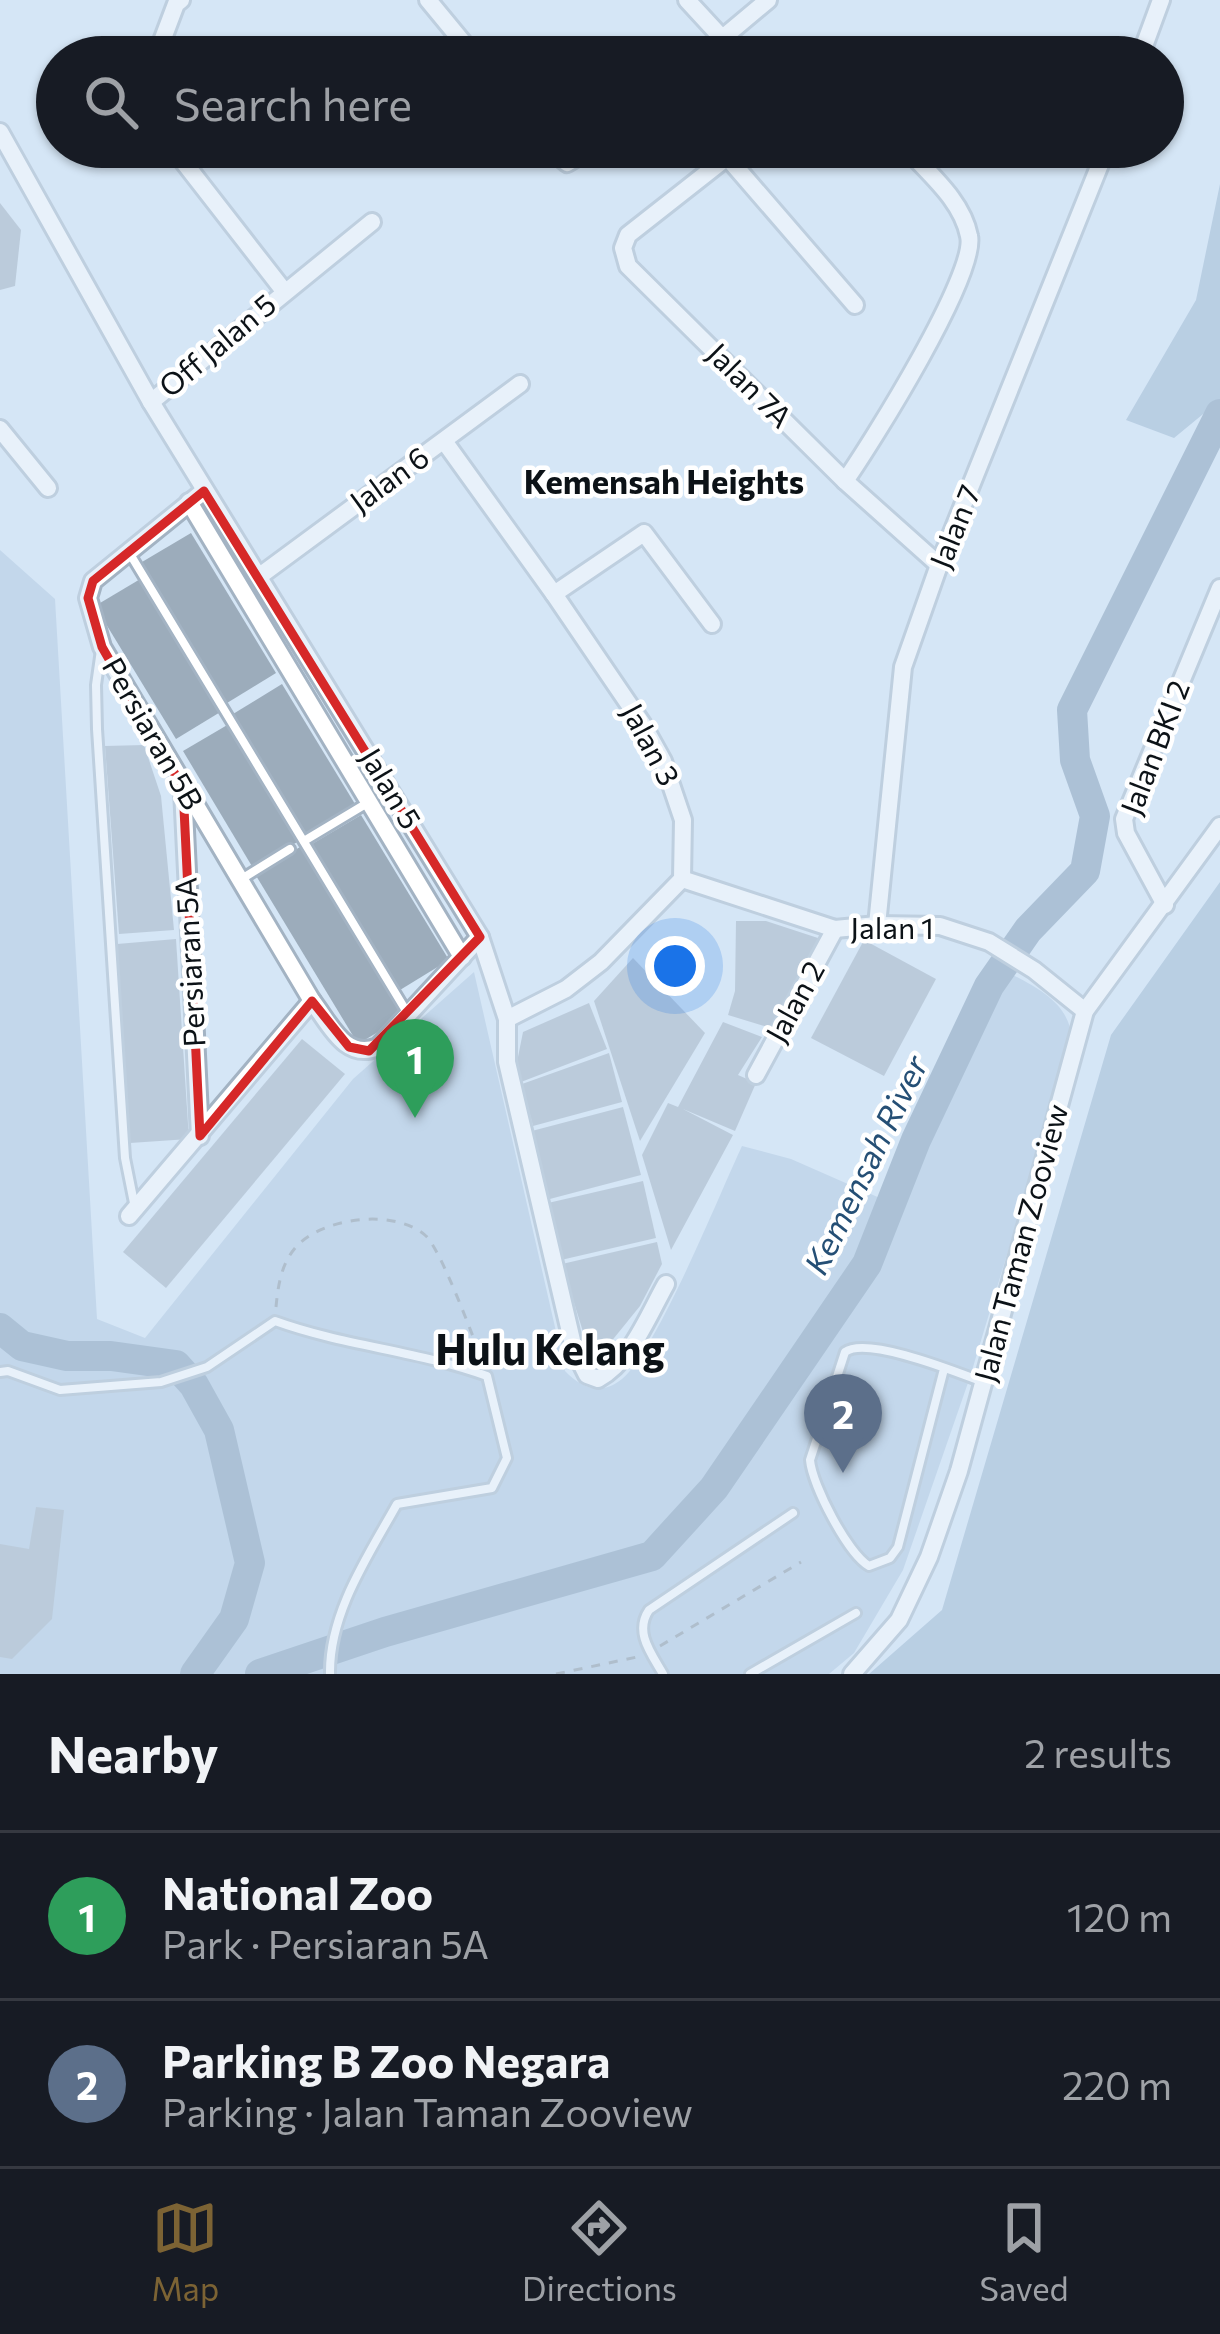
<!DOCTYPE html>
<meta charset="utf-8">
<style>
:root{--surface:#171b24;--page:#20242c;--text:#f1f3f6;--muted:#9ea1a6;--line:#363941;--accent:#7c6334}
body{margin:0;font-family:Commissioner,sans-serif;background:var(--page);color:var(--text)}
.you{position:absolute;left:675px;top:966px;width:42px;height:42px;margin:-30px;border:9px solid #fff;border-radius:50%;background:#1a73e8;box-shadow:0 0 0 18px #1a73e833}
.badge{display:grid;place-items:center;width:78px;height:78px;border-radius:50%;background:var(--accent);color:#fff;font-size:39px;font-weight:700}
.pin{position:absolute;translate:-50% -99px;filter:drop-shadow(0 3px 6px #0008)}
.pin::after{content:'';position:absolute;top:63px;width:42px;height:36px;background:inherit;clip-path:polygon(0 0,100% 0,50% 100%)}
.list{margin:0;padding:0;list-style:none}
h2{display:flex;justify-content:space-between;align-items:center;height:156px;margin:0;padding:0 48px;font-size:51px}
h2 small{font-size:39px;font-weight:400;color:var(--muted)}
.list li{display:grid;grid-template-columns:78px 1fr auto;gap:36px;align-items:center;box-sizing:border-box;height:168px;padding:0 48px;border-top:3px solid var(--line)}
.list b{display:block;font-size:45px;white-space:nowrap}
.list p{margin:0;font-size:39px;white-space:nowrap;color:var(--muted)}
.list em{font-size:39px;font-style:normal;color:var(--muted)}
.icon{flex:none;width:66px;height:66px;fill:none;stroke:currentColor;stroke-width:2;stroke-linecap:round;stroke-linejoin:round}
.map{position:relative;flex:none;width:1220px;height:1674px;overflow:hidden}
.search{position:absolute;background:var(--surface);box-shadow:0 3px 9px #0004;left:36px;right:36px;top:36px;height:132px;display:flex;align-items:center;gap:30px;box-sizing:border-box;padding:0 42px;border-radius:66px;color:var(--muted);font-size:45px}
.sheet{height:492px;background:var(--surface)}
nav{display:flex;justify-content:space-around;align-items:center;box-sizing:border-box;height:168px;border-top:3px solid var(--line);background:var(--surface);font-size:33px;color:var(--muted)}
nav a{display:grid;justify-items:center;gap:6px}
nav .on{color:var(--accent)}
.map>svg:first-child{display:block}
</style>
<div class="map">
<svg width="1220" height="1674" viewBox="0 0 1220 1674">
<rect width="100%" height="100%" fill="#d5e6f6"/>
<!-- green -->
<path fill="#adc6de" d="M 0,550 L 55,599 L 97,1319 L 145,1338 L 353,1079 L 474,972 L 565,1371 C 581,1388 601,1396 622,1379 C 657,1350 719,1195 742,1146 L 791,1159 L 898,1206 L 956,1046 L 996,966 C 1028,984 1069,998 1072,1039 L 970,1377 L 903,1570 L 854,1653 L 829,1674 L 0,1674 Z"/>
<!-- forest -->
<g fill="#97b3cd">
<path d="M 1220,184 L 1220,409 L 1208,410 L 1174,438 L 1126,420 L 1196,300 Z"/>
<path d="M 1220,882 L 1220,1674 L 869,1674 L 942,1610 L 1111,1035 Z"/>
</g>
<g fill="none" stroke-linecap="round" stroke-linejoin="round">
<!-- river -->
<g stroke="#7b96b0" stroke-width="30">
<path d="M 0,1328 L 22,1346 L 67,1356 L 111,1356 L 176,1365 L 194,1385 L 219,1430 L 250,1563 L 234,1619 L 195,1674"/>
<path d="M 260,1674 L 385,1632 L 652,1556 L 714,1488 L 867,1264 L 916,1140 L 989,986 L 1028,930 L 1085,871 L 1095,816 L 1075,760 L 1072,710 L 1220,414"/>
</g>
</g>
<!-- building -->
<g fill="#9cacbb">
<path d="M 0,203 L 21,230 L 15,286 L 0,290 Z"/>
<path d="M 191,533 L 276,673 L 227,703 L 142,562 Z"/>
<path d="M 142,578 L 222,711 L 176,739 L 95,606 Z"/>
<path d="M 282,684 L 355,804 L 306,834 L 233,714 Z"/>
<path d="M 229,724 L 299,841 L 253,868 L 183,751 Z"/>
<path d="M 144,745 L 161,796 L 174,930 L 119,934 L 105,746 Z"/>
<path d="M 361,815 L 449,960 L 400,990 L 312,844 Z"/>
<path d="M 300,847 L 403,1017 L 358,1044 L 255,874 Z"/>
<path d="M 736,921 L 766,921 L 821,939 L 774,1029 L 728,1015 L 735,991 Z"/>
<path d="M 176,939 L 189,1139 L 130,1143 L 117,944 Z"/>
<path d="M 864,940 L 936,979 L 884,1076 L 811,1038 Z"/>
<path d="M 633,958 L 705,1033 L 640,1141 L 594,1001 Z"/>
<path d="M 589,1003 L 607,1049 L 521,1082 L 516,1067 L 523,1032 Z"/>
<path d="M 723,1022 L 762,1037 L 738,1075 L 756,1083 L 735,1131 L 683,1109 L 733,1135 L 671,1250 L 642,1155 L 668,1103 L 678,1107 Z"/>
<path d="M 302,1039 L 345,1074 L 166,1288 L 123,1252 Z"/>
<path d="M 609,1053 L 622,1102 L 533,1126 L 522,1084 Z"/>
<path d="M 623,1107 L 641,1175 L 546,1200 L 528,1132 Z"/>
<path d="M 643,1181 L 656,1238 L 561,1260 L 548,1203 Z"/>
<path d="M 657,1242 L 662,1264 L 640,1306 L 593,1364 L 562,1264 Z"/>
<path d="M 36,1507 L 64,1510 L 52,1619 L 12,1659 L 0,1657 L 0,1544 L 29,1549 Z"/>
</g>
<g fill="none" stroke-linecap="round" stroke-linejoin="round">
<!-- service casing -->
<g stroke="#a3b3c3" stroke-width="14">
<g id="service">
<path d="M 130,554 L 408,1014"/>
<path d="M 101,650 L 96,685 L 97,729 L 125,1158 L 134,1203"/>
<path d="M 304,841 L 369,802"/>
<path d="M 240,880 L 290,849"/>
<path d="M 944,1369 L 898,1547 L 890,1558 L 869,1566 C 848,1554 812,1485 810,1460 L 845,1352 C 867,1336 956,1372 983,1382"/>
<path d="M 0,1372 L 8,1371 L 60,1390 L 161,1382 L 207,1367 L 275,1321 C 344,1346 418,1351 487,1376 L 507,1458 L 492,1488 L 397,1504 C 368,1556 329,1613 330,1674"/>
<path d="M 663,1674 C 651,1653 634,1632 649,1610 L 793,1513"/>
<path d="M 750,1674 L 856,1613"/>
</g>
</g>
<!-- minor casing -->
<g stroke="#a3b3c3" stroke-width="22">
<g id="minor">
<path d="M 428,0 L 475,57"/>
<path d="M 687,0 L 722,38"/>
<path d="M 156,57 L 176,4 L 181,0"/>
<path d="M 700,57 L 768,0"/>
<path d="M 1140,57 L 1161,0"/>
<path d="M 0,132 L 151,402 L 480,937 L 507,1019 L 507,1062 L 574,1349 L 587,1375 L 598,1379 C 631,1361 648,1316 666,1284"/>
<path d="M 172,147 L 284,291"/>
<path d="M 548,147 L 567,163 L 594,147"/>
<path d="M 740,147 L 628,235 L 623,248 L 628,266 L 845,481 L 939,565"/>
<path d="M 728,158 L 855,305"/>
<path d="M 151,402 L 372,222"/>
<path d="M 0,429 L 48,488"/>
<path d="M 444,441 L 554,594 L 643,725 L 663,761 L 683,820 L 682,879 L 601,962 L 566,989 L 507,1019"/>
<path d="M 845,481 C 871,444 978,273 969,236 C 962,200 929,174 905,147"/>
<path d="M 204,491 L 93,581 L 88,598 L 102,647 L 312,1001 C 330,1024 345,1061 378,1047 L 480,937"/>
<path d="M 189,502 L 462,957"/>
<path d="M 261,575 L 520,384"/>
<path d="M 554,594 L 644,533 L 712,624"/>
<path d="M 183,790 L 200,1136"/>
<path d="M 682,879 L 835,929 L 877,925 L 940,926 L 989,942 L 1034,970 L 1085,1011"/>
<path d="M 1165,905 L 1126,833 L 1124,819 L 1220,588"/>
<path d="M 877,925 L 903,667 L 939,565 L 1107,147"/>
<path d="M 756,1075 L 835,929"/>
<path d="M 129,1216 L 312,1001"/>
<path d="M 852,1674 L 899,1620 L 929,1557 L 959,1471 L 1085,1011 L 1220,826"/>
</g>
</g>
<!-- path -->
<g stroke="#828e9a" stroke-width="3" stroke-dasharray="9 9" stroke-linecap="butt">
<path d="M 276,1307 C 278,1286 281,1264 296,1247 C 323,1217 395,1208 426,1236 C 441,1250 474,1339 483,1363"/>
<path d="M 660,1646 L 801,1562"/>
<path d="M 556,1674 L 637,1657"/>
</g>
<!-- service -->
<use href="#service" stroke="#fff" stroke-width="8"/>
<!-- minor -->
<use href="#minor" stroke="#fff" stroke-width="16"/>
</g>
<!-- marked area -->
<path d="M0 0H1220V1674H0ZM 204,491 L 480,937 L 369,1051 L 349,1047 L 312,1001 L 200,1136 L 183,788 L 102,647 L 88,598 L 93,581 Z" fill="#d5e6f6" fill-opacity=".55" fill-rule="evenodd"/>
<path fill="none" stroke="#d62828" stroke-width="9" stroke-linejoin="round" d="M 204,491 L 480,937 L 369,1051 L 349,1047 L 312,1001 L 200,1136 L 183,788 L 102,647 L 88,598 L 93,581 Z"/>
<g text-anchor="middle" stroke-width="9" stroke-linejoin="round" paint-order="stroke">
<!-- street labels -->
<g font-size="30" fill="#0c1217" stroke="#fff">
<text transform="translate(218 346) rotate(-40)" y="10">Off Jalan 5</text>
<text transform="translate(749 386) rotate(45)" y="10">Jalan 7A</text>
<text transform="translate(390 480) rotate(-36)" y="10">Jalan 6</text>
<text transform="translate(956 527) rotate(-68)" y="10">Jalan 7</text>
<text transform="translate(152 734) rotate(60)" y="10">Persiaran 5B</text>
<text transform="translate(650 745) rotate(62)" y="10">Jalan 3</text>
<text transform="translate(1156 748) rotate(-69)" y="10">Jalan BKI 2</text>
<text transform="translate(390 789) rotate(59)" y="10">Jalan 5</text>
<text x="892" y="939">Jalan 1</text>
<text transform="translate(191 962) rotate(-93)" y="10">Persiaran 5A</text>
<text transform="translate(796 1002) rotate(-61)" y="10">Jalan 2</text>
<text transform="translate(1022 1243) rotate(-75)" y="10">Jalan Taman Zooview</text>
</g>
<!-- neighbourhood labels -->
<g font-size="33" font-weight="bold" fill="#0c1217" stroke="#fff">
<text x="664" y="494">Kemensah Heights</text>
</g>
<!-- water labels -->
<g font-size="33" font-style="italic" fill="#254f75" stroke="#fff">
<text transform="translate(866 1165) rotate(-64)" y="12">Kemensah River</text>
</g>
<!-- district labels -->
<g font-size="42" font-weight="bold" fill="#0c1217" stroke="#fff">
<text x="550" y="1365">Hulu Kelang</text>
</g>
</g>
</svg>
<div class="you"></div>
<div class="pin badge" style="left:415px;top:1118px;background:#2e9e5b">1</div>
<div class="pin badge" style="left:843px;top:1473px;background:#5c6f8a">2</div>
<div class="search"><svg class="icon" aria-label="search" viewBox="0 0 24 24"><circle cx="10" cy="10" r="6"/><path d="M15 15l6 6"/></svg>Search here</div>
</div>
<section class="sheet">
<h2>Nearby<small>2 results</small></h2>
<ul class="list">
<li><span class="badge" style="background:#2e9e5b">1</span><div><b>National Zoo</b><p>Park · Persiaran 5A</p></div><em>120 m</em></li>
<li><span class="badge" style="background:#5c6f8a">2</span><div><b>Parking B Zoo Negara</b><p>Parking · Jalan Taman Zooview</p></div><em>220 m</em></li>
</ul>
</section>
<nav>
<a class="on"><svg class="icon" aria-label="map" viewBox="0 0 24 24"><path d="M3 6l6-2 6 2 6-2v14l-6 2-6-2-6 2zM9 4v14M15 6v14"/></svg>Map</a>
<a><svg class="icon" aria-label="directions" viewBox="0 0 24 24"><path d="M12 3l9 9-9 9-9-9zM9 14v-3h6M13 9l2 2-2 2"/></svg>Directions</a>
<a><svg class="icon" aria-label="saved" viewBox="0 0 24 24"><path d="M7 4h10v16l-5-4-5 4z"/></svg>Saved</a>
</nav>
